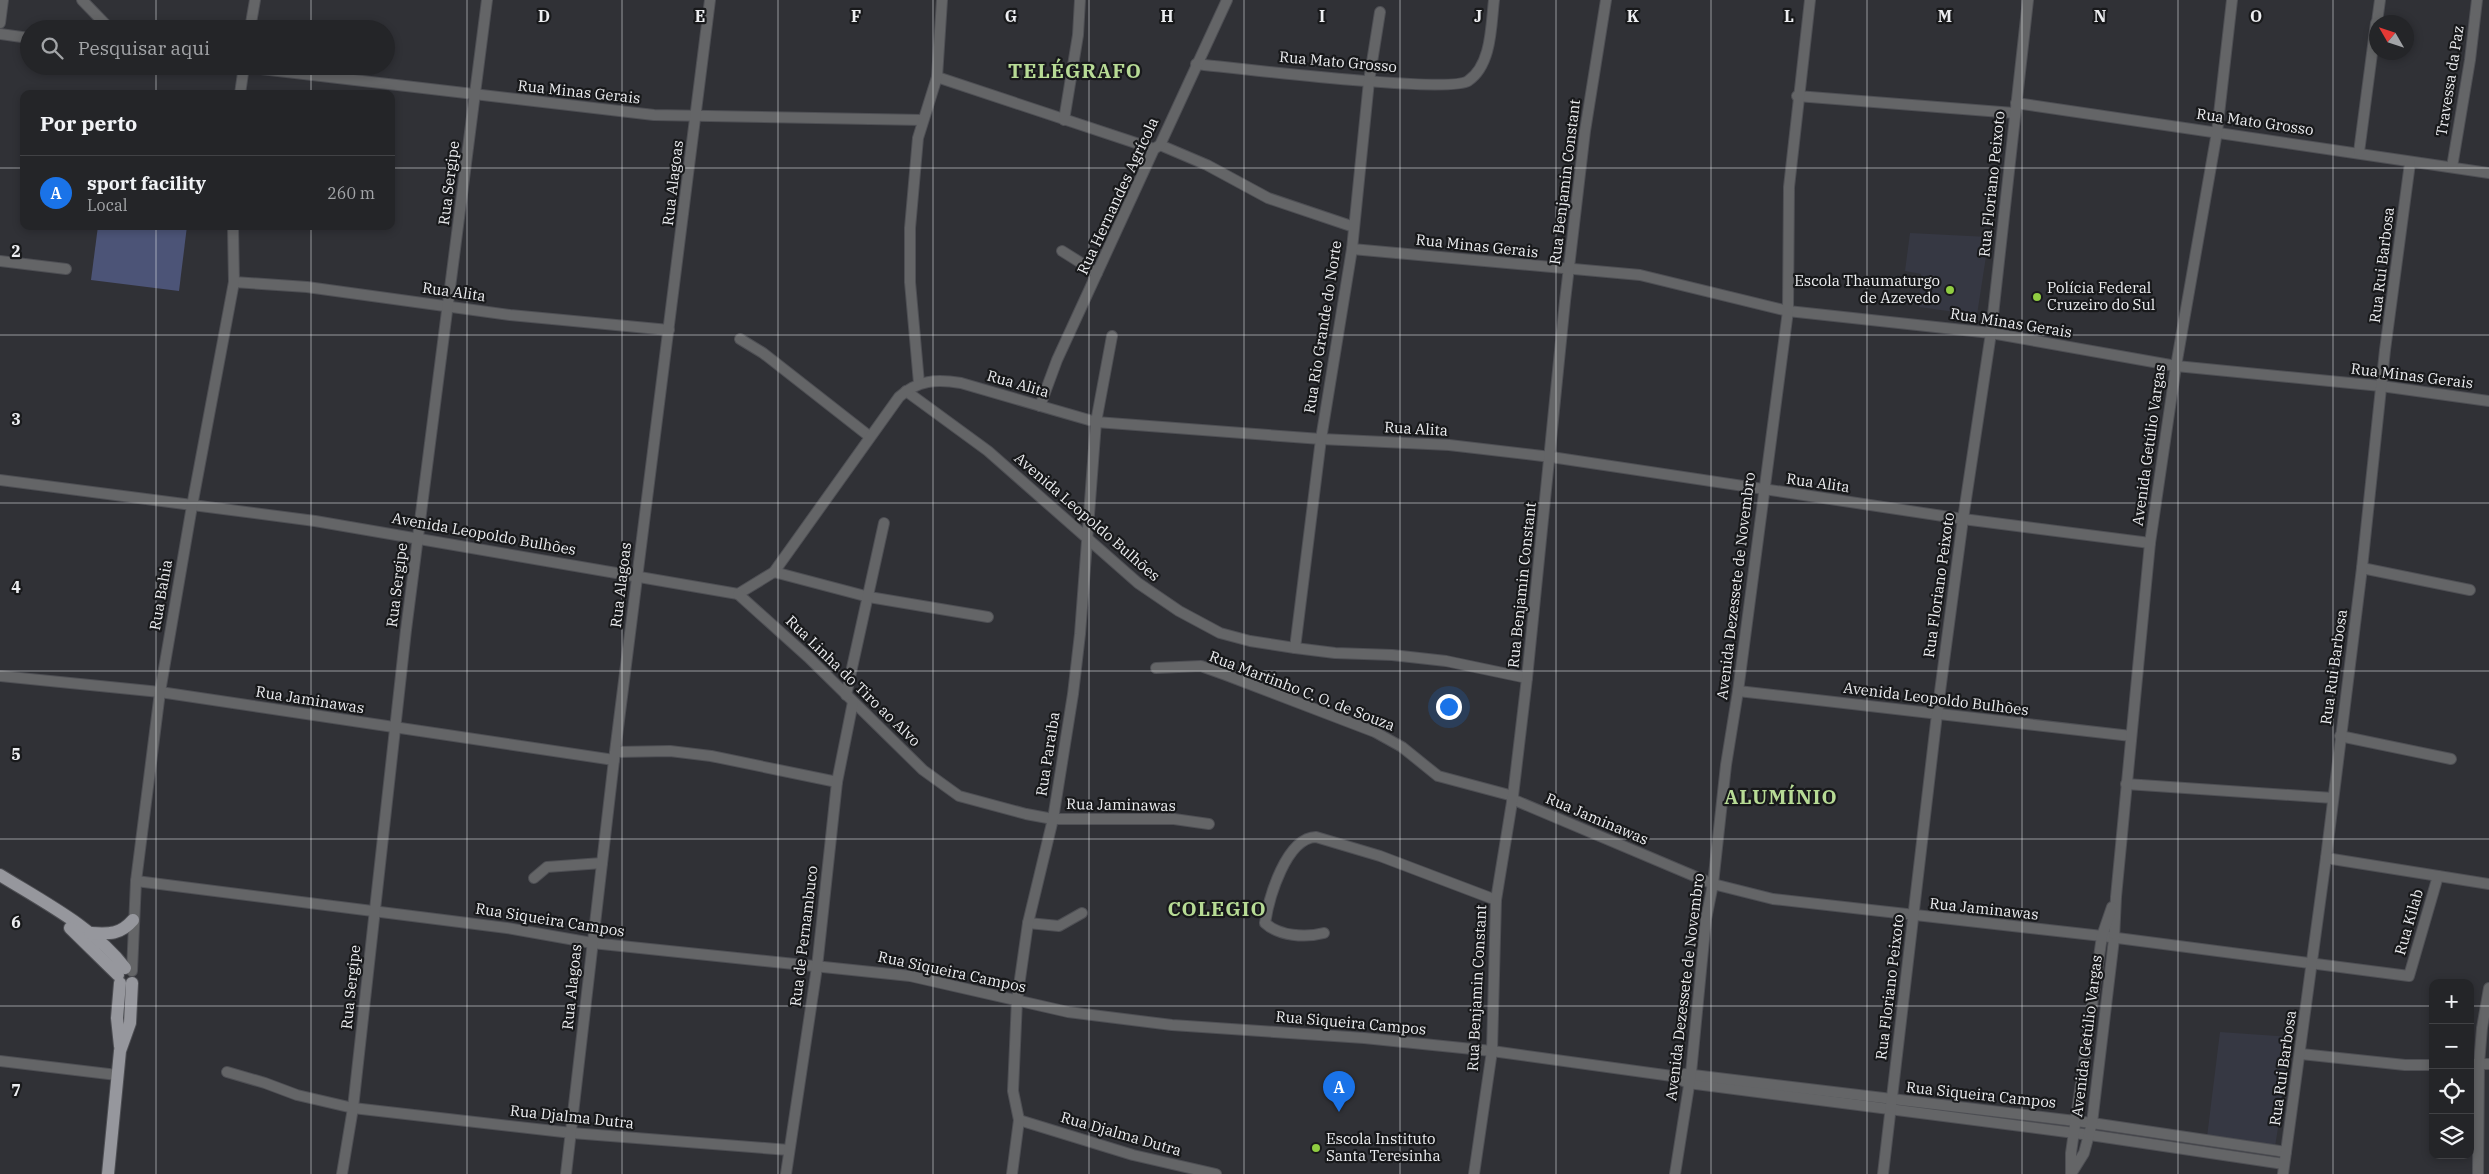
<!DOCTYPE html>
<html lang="pt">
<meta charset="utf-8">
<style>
:root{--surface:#242528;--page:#2c2d30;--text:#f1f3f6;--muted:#a3a5a8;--line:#414245;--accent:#1a73e8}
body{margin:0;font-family:"IBM Plex Serif",serif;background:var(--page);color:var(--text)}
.controls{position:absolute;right:15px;bottom:15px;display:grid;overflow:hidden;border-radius:10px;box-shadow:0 2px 8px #0003}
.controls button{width:45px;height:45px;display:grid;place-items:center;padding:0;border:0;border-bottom:1px solid var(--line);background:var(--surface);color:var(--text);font:25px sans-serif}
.compass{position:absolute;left:2369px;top:15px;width:45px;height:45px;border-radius:50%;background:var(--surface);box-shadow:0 2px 8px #0003;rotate:309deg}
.you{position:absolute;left:1448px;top:706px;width:18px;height:18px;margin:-12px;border:4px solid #fff;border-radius:50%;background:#1a73e8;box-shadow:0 0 0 8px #1a73e833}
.badge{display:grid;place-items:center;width:32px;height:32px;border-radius:50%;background:var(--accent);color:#fff;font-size:16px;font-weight:700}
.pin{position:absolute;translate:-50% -41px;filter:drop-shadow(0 1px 2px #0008)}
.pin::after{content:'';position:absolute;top:26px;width:18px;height:15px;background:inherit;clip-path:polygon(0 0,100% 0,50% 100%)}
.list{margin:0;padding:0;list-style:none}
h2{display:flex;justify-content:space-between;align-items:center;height:65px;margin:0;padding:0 20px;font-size:21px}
h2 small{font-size:16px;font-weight:400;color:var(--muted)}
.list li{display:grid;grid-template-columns:32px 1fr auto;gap:15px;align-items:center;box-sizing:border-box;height:75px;padding:0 20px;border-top:1px solid var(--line)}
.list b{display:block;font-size:19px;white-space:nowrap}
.list p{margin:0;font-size:16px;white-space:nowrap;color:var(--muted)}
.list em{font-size:16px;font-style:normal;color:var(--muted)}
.icon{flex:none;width:28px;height:28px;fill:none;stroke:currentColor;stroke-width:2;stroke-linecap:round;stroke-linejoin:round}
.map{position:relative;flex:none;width:2489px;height:1174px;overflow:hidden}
.search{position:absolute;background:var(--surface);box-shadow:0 2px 8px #0003;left:20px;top:20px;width:375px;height:55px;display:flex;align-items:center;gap:12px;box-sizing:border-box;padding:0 18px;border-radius:28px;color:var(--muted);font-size:19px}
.panel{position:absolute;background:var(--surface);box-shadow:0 2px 8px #0003;left:20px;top:90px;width:375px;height:140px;border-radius:10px}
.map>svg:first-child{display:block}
</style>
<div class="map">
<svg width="2489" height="1174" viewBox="0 0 2489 1174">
<rect width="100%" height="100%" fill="#303136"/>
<!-- built -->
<g fill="#363843">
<path d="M 1910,233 L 1989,237 L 1977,315 L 1919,307 L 1921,274 L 1905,271 Z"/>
<path d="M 2220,1032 L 2292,1037 L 2275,1147 L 2207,1137 Z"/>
</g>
<!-- pitch -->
<path fill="#4c5477" d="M 98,226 L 187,226 L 179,291 L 91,280 Z"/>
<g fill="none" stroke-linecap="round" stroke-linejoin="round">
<!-- minor casing -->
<g stroke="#4e4f54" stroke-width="12">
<g id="minor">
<path d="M 82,0 L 110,29"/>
<path d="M 2377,22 L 2380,0"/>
<path d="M 0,23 L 3,0"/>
<path d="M 250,29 L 255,0"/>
<path d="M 0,34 L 29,38"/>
<path d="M 1196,64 C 1235,68 1448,94 1468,81 C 1492,65 1491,25 1494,0"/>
<path d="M 234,66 L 654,115 L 923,120"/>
<path d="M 937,77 L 1154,149"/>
<path d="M 240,94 L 244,66"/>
<path d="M 1797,96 L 2014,113"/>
<path d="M 2016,103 L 2489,173"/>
<path d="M 1064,120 L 1078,35 L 1080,0"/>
<path d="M 1160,145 L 1207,165 L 1268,198 L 1354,227"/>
<path d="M 2359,152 L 2376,23"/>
<path d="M 2452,167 L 2470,60 L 2477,0"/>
<path d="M 1352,249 L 1640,275 L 1788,311 L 1991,333 L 2176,366 L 2381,386 L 2489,401"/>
<path d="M 1062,251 L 1097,273"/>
<path d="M 0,261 L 66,269"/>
<path d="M 234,282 L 307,287 L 510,315 L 669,330"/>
<path d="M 740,339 L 763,353 L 869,436"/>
<path d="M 919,383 L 910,282 L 910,228 L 918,138 L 937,77 L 942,0"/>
<path d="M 906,391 L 988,451 L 1138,583 L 1179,611 L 1220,633 L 1250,641 L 1295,648 L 1335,653 L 1392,655 L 1446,661 L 1527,678"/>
<path d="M 1040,406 L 1057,360 L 1154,149 L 1160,145 L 1227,0"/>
<path d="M 0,480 L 315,521 L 738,594 L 774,572 L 899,397 C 918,380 936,379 961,383 L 1096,422 L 1321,439 L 1449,445 L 1551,457 L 1963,519 L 2150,543"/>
<path d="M 2362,568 L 2470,590"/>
<path d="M 774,572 L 869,597 L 988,617"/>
<path d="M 738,594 L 808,657 L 923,770 L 959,796 L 1026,814 L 1053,819 L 1174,819 L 1209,824"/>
<path d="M 1295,648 L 1321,439 L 1352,249 L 1369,81 L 1380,12"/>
<path d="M 1156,668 L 1201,666 L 1226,675 L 1375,732 L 1402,747 L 1438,776 L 1513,796"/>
<path d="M 0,676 L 160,692 L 614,760"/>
<path d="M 1738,691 L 2131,736"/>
<path d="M 846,695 L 884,523"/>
<path d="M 2340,736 L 2451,759"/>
<path d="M 616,752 L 670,751 L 711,756 L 837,782"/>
<path d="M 2126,784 L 2333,798"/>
<path d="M 1512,799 L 1713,884 L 1773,899 L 2102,936 L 2409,976 L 2438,876"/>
<path d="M 2326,858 L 2489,884"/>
<path d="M 534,878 L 547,867 L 602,863"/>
<path d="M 136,881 L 507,928 L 592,943 L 910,976 L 1068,1012 L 1172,1025 L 1364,1038 L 1492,1051 L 1672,1076 L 1688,1083 L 2090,1135 L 2284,1164"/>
<path d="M 1028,923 L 1059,926 L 1082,913"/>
<path d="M 1324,933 C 1305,938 1279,936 1265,923 C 1269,897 1286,838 1316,837 L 1380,856 L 1496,900"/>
<path d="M 132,971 L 136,881 L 160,692 L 192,506 L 234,282 L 233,226"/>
<path d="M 2301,1054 L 2405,1065 L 2433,1065"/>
<path d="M 0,1061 L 117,1075"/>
<path d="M 2470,1064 L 2489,1064"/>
<path d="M 227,1072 L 265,1083 L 297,1095 L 353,1108 L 572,1133 L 789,1150"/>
<path d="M 1685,1074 L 2092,1123 L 2286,1152"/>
<path d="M 1019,1120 L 1133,1155 L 1216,1174"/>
<path d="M 342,1174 L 353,1108 L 406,630 L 487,0"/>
<path d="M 566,1174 L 614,760 L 710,0"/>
<path d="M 786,1174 L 817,967 L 837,782 L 853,702"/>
<path d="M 1012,1174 L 1019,1120 L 1013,1091 L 1017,1000 L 1028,923 L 1053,819 L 1073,694 L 1080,634 L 1096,422 L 1112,336"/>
<path d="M 1474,1174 L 1492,1051 L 1496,900 L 1513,796 L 1527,678 L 1565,301 L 1585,131 L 1606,0"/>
<path d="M 1675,1174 L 1691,1073 L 1706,919 L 1713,884 L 1726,765 L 1738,691 L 1788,311 L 1789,187 L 1810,0"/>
<path d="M 1883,1174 L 1937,714 L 1963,519 L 1991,333 L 2028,0"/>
<path d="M 2071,1174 L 2084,1153 L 2092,1123 L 2114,939 L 2116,897 L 2150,543 L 2176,366 L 2217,132 L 2232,0"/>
<path d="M 2071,1174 L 2071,1153 L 2102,936 L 2112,907"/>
<path d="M 2283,1174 L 2326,858 L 2362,568 L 2385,350 L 2410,163"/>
<path d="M 2478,1174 L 2479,1064 L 2482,1028 L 2489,988"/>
</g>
</g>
<!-- major casing -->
<g stroke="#4e4f54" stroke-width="14">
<g id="major">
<path d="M 0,875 C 42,901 96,929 125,968"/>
<path d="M 70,928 L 118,975"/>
<path d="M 90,933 C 109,934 120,935 133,920"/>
<path d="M 120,983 L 117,1018 L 120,1046"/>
<path d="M 108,1174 L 120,1051 L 130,1023 L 132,983"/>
</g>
</g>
<!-- minor -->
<use href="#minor" stroke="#646567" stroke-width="10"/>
<!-- major -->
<use href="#major" stroke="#96979d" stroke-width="12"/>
</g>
<!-- grid -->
<path fill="none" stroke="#edeef1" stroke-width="1" stroke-opacity="0.55" d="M 156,0 L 156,29M 311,0 L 311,29M 467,0 L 467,1174M 622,0 L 622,1174M 778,0 L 778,1174M 933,0 L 933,1174M 1089,0 L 1089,1174M 1244,0 L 1244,1174M 1400,0 L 1400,1174M 1556,0 L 1556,1174M 1711,0 L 1711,1174M 1867,0 L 1867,1174M 2022,0 L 2022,1174M 2178,0 L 2178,1174M 2333,0 L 2333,1174M 156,66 L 156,94M 311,66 L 311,94M 0,168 L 24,168M 391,168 L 2489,168M 156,226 L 156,1174M 311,226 L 311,1174M 0,335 L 2489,335M 0,503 L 2489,503M 0,671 L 2489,671M 0,839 L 2489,839M 0,1006 L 2433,1006M 2470,1006 L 2489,1006"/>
<!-- markers -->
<g fill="#90cd41" stroke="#18191b" stroke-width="2">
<circle cx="1950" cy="290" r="5"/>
<circle cx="2037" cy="297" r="5"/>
<circle cx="1316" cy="1148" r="5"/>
</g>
<g text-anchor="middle" stroke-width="4.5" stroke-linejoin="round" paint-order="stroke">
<!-- street labels -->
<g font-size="15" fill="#edeef1" stroke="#18191b">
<text transform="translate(1338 62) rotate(5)" y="5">Rua Mato Grosso</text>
<text transform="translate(2450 81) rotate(-81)" y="5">Travessa da Paz</text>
<text transform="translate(579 92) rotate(6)" y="5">Rua Minas Gerais</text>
<text transform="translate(2255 122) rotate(8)" y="5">Rua Mato Grosso</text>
<text transform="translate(1565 182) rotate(-83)" y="5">Rua Benjamin Constant</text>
<text transform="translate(449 183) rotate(-83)" y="5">Rua Sergipe</text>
<text transform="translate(673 183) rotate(-83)" y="5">Rua Alagoas</text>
<text transform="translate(1992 184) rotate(-84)" y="5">Rua Floriano Peixoto</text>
<text transform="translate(1118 196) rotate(-65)" y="5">Rua Hernandes Agrícola</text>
<text transform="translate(1477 246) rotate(6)" y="5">Rua Minas Gerais</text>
<text transform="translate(2382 265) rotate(-83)" y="5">Rua Rui Barbosa</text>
<text transform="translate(454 292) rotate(8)" y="5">Rua Alita</text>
<text transform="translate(2011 323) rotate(9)" y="5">Rua Minas Gerais</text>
<text transform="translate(1323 327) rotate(-81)" y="5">Rua Rio Grande do Norte</text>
<text transform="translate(2412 376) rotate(7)" y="5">Rua Minas Gerais</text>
<text transform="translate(1018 384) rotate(16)" y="5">Rua Alita</text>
<text transform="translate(1416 429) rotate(3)" y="5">Rua Alita</text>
<text transform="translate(2149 445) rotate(-82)" y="5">Avenida Getúlio Vargas</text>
<text transform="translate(1818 483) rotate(8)" y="5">Rua Alita</text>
<text transform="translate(1087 517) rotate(41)" y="5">Avenida Leopoldo Bulhões</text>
<text transform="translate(484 534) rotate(10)" y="5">Avenida Leopoldo Bulhões</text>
<text transform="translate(397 585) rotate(-83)" y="5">Rua Sergipe</text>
<text transform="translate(621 585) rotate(-83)" y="5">Rua Alagoas</text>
<text transform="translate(1522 585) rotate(-84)" y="5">Rua Benjamin Constant</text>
<text transform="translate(1939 585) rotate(-82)" y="5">Rua Floriano Peixoto</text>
<text transform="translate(1736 586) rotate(-83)" y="5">Avenida Dezessete de Novembro</text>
<text transform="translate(161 595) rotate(-80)" y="5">Rua Bahia</text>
<text transform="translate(2334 667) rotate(-82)" y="5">Rua Rui Barbosa</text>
<text transform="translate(853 681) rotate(44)" y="5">Rua Linha do Tiro ao Alvo</text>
<text transform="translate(1302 691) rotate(21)" y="5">Rua Martinho C. O. de Souza</text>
<text transform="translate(1936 699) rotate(7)" y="5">Avenida Leopoldo Bulhões</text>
<text transform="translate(310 700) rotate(9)" y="5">Rua Jaminawas</text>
<text transform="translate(1048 754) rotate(-81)" y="5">Rua Paraíba</text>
<text transform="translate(1121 805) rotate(1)" y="5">Rua Jaminawas</text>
<text transform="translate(1597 819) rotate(23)" y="5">Rua Jaminawas</text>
<text transform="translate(1984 909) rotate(6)" y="5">Rua Jaminawas</text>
<text transform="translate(550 920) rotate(9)" y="5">Rua Siqueira Campos</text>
<text transform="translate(2409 922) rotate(-74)" y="5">Rua Kilab</text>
<text transform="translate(804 936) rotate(-83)" y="5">Rua de Pernambuco</text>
<text transform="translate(952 972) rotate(12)" y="5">Rua Siqueira Campos</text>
<text transform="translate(351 987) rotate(-84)" y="5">Rua Sergipe</text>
<text transform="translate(572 987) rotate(-84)" y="5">Rua Alagoas</text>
<text transform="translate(1685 987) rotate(-83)" y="5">Avenida Dezessete de Novembro</text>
<text transform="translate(1890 987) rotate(-83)" y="5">Rua Floriano Peixoto</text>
<text transform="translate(1477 988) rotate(-87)" y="5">Rua Benjamin Constant</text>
<text transform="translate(1351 1023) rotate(5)" y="5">Rua Siqueira Campos</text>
<text transform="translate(2087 1036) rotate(-83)" y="5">Avenida Getúlio Vargas</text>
<text transform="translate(2283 1068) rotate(-82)" y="5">Rua Rui Barbosa</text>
<text transform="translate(1981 1095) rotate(6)" y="5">Rua Siqueira Campos</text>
<text transform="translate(572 1117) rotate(6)" y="5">Rua Djalma Dutra</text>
<text transform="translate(1121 1134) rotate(16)" y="5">Rua Djalma Dutra</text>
</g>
<!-- poi labels -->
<g font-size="15" fill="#edeef1" stroke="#18191b" text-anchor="start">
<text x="1940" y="286" text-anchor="end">Escola Thaumaturgo<tspan x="1940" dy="17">de Azevedo</tspan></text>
<text x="2047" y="293">Polícia Federal<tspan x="2047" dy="17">Cruzeiro do Sul</tspan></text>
<text x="1326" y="1144">Escola Instituto<tspan x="1326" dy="17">Santa Teresinha</tspan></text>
</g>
<!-- district labels -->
<g font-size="20" font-weight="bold" letter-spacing="1" fill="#b7db95" stroke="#18191b">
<text x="1075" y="78">TELÉGRAFO</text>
<text x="1781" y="804">ALUMÍNIO</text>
<text x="1217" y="916">COLEGIO</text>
</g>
</g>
<g font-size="16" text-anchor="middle" font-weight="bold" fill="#edeef1" stroke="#18191b" stroke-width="4.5" stroke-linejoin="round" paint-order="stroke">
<text x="544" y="22">D</text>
<text x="700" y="22">E</text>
<text x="856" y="22">F</text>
<text x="1011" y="22">G</text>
<text x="1167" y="22">H</text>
<text x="1322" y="22">I</text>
<text x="1478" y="22">J</text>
<text x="1633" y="22">K</text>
<text x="1789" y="22">L</text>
<text x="1945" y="22">M</text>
<text x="2100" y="22">N</text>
<text x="2256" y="22">O</text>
<text x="16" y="257">2</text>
<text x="16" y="425">3</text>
<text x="16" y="593">4</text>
<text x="16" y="760">5</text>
<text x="16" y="928">6</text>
<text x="16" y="1096">7</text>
</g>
</svg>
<div class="controls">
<button>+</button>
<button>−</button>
<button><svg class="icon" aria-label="locate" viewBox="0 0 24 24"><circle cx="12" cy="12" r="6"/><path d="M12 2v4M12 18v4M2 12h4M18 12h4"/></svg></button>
<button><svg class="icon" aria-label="layers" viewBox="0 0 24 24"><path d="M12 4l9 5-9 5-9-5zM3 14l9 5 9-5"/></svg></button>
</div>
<svg class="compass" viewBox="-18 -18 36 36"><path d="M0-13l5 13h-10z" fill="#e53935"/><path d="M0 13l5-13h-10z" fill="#a3a5a8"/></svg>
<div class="you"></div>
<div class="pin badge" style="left:1339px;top:1112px">A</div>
<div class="search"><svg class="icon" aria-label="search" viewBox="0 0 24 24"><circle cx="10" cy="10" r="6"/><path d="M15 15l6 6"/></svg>Pesquisar aqui</div>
<section class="panel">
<h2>Por perto<small></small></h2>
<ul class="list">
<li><span class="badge">A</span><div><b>sport facility</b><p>Local</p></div><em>260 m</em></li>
</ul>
</section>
</div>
